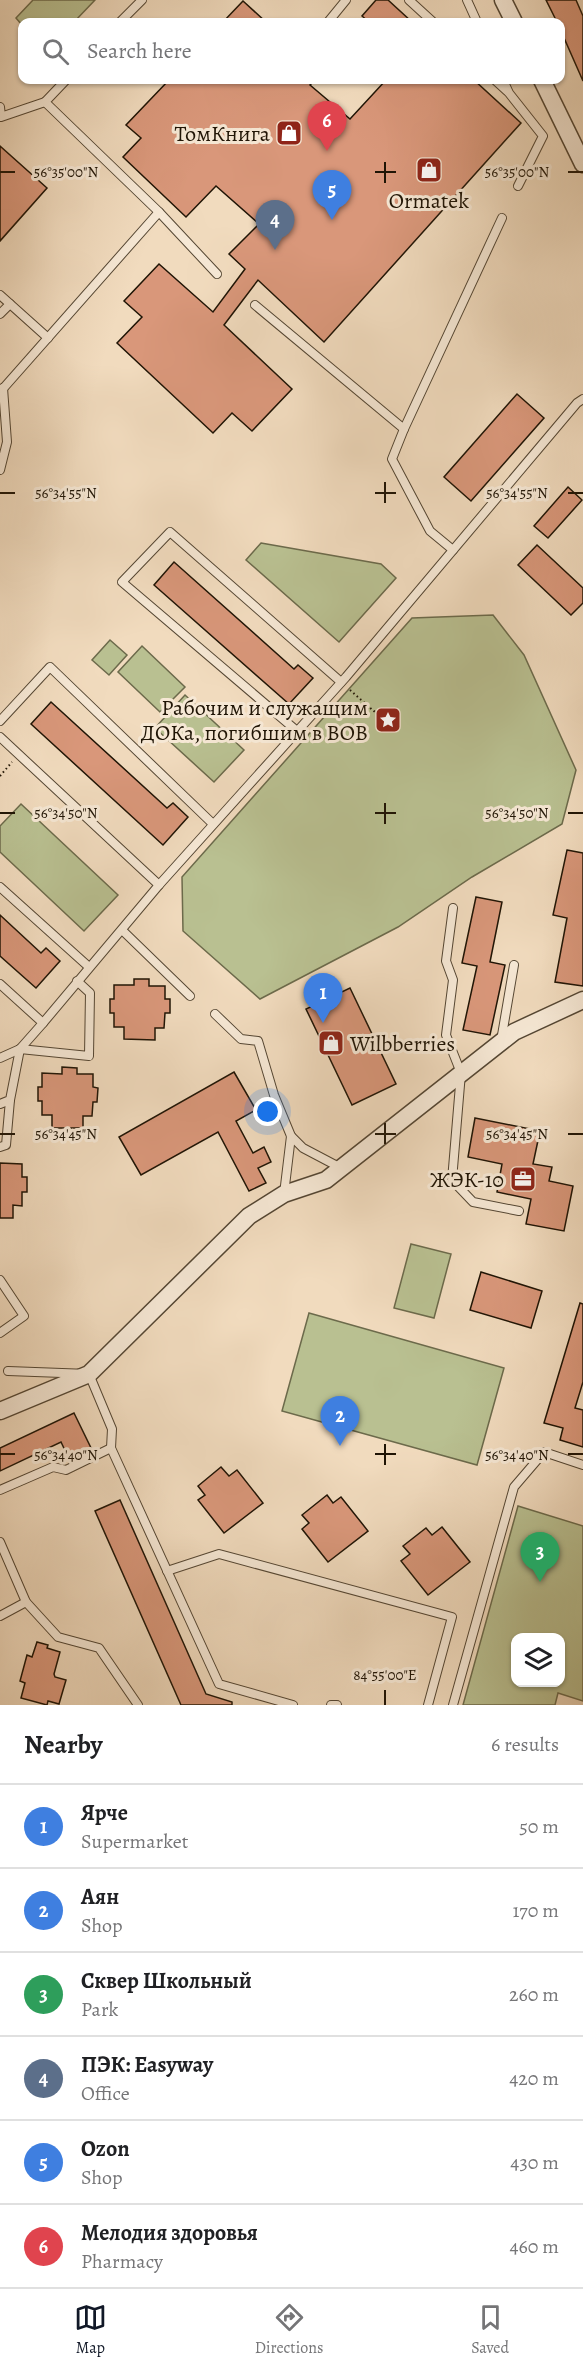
<!DOCTYPE html>
<meta charset="utf-8">
<style>
:root{--surface:#fff;--page:#f6f6f6;--text:#202124;--muted:#757577;--line:#e0e0e0;--accent:#111827}
body{margin:0;font-family:Alegreya,serif;background:var(--page);color:var(--text)}
.controls{position:absolute;right:18px;bottom:18px;display:grid;overflow:hidden;border-radius:12px;box-shadow:0 2px 4px #0004}
.controls button{width:54px;height:54px;display:grid;place-items:center;padding:0;border:0;border-bottom:2px solid var(--line);background:var(--surface);color:var(--text);font:30px sans-serif}
.you{position:absolute;left:268px;top:1112px;width:21px;height:21px;margin:-15px;border:4px solid #fff;border-radius:50%;background:#1a73e8;box-shadow:0 0 0 9px #1a73e833}
.badge{display:grid;place-items:center;width:39px;height:39px;border-radius:50%;background:var(--accent);color:#fff;font-size:20px;font-weight:700}
.pin{position:absolute;translate:-50% -50px;filter:drop-shadow(0 2px 3px #0008)}
.pin::after{content:'';position:absolute;top:32px;width:21px;height:18px;background:inherit;clip-path:polygon(0 0,100% 0,50% 100%)}
.list{margin:0;padding:0;list-style:none}
h2{display:flex;justify-content:space-between;align-items:center;height:78px;margin:0;padding:0 24px;font-size:26px}
h2 small{font-size:20px;font-weight:400;color:var(--muted)}
.list li{display:grid;grid-template-columns:39px 1fr auto;gap:18px;align-items:center;box-sizing:border-box;height:84px;padding:0 24px;border-top:2px solid var(--line)}
.list b{display:block;font-size:22px;white-space:nowrap}
.list p{margin:0;font-size:20px;white-space:nowrap;color:var(--muted)}
.list em{font-size:20px;font-style:normal;color:var(--muted)}
.icon{flex:none;width:33px;height:33px;fill:none;stroke:currentColor;stroke-width:2;stroke-linecap:round;stroke-linejoin:round}
.map{position:relative;flex:none;width:583px;height:1705px;overflow:hidden}
.search{position:absolute;background:var(--surface);box-shadow:0 2px 4px #0004;left:18px;right:18px;top:18px;height:66px;display:flex;align-items:center;gap:15px;box-sizing:border-box;padding:0 21px;border-radius:12px;color:var(--muted);font-size:22px}
.sheet{height:582px;background:var(--surface)}
nav{display:flex;justify-content:space-around;align-items:center;box-sizing:border-box;height:84px;border-top:2px solid var(--line);background:var(--surface);font-size:16px;color:var(--muted)}
nav a{display:grid;justify-items:center;gap:3px}
nav .on{color:var(--accent)}
.map>svg:first-child{display:block}
</style>
<div class="map">
<svg width="583" height="1705" viewBox="0 0 583 1705">
<rect width="100%" height="100%" fill="#f1dbbe"/>
<filter id="stains"><feTurbulence type="fractalNoise" baseFrequency=".00333" numOctaves="4"/><feColorMatrix values="0 0 0 0 .2 0 0 0 0 .09 0 0 0 0 .02 0 0 0 .5 -.17"/></filter>
<radialGradient id="worn" r=".72"><stop offset=".6" stop-color="#630" stop-opacity="0"/><stop offset="1" stop-color="#630" stop-opacity=".3"/></radialGradient>
<!-- green -->
<g fill="#b9c091" stroke="#6c6a4b" stroke-width="1.5" fill-rule="evenodd">
<path d="M 33,0 L 95,0 L 74,22 L 22,22 L 22,25 L 16,18 Z"/>
<path d="M 261,543 L 381,564 L 396,578 L 339,642 L 246,560 Z"/>
<path d="M 493,615 L 524,655 L 576,770 L 562,824 L 472,877 L 398,927 L 260,999 L 183,931 L 182,877 L 412,618 Z"/>
<path d="M 110,640 L 127,655 L 109,675 L 92,660 Z"/>
<path d="M 142,646 L 185,687 L 160,712 L 118,672 Z"/>
<path d="M 185,695 L 244,750 L 214,782 L 155,728 Z"/>
<path d="M 21,804 L 118,895 L 84,931 L 0,852 L 0,826 Z"/>
<path d="M 411,1244 L 451,1254 L 434,1318 L 394,1308 Z"/>
<path d="M 309,1313 L 504,1368 L 477,1465 L 282,1411 Z"/>
<path d="M 518,1506 L 583,1526 L 583,1701 L 558,1693 L 555,1705 L 463,1705 ZM 516,1638 L 560,1638 L 560,1682 L 516,1682 Z"/>
</g>
<!-- building -->
<g fill="#d9977a" stroke="#1f1405" stroke-width="1.5">
<path d="M 376,0 L 388,0 L 412,22 L 369,22 L 362,16 Z"/>
<path d="M 546,0 L 576,0 L 583,16 L 583,81 L 561,31 L 561,22 L 557,22 Z"/>
<path d="M 243,1 L 266,22 L 223,22 Z"/>
<path d="M 169,80 L 315,80 L 310,85 L 350,119 L 386,80 L 474,80 L 521,123 L 324,342 L 258,280 L 224,325 L 292,389 L 252,431 L 232,413 L 213,433 L 117,343 L 142,317 L 124,301 L 159,264 L 213,312 L 245,269 L 229,254 L 259,224 L 216,186 L 186,217 L 123,157 L 141,138 L 126,125 Z"/>
<path d="M 0,146 L 47,188 L 0,241 Z"/>
<path d="M 517,394 L 544,418 L 471,501 L 444,477 Z"/>
<path d="M 568,487 L 582,500 L 548,538 L 534,526 Z"/>
<path d="M 537,545 L 583,588 L 583,603 L 571,615 L 518,565 Z"/>
<path d="M 174,562 L 294,669 L 298,665 L 313,678 L 289,704 L 154,585 Z"/>
<path d="M 51,702 L 167,808 L 173,803 L 188,817 L 163,845 L 31,724 Z"/>
<path d="M 567,850 L 583,853 L 583,986 L 555,982 L 567,918 L 553,915 Z"/>
<path d="M 476,897 L 502,902 L 490,962 L 505,965 L 490,1035 L 463,1030 L 477,966 L 462,963 Z"/>
<path d="M 0,915 L 41,953 L 46,948 L 60,961 L 36,988 L 0,956 Z"/>
<path d="M 134,979 L 149,979 L 149,986 L 165,986 L 165,999 L 170,999 L 170,1013 L 165,1013 L 164,1028 L 155,1028 L 155,1040 L 124,1039 L 124,1027 L 114,1027 L 114,1013 L 110,1013 L 110,999 L 114,999 L 114,985 L 134,985 Z"/>
<path d="M 350,988 L 396,1084 L 352,1105 L 306,1009 Z"/>
<path d="M 62,1067 L 77,1068 L 77,1074 L 93,1074 L 93,1087 L 98,1088 L 97,1102 L 93,1102 L 92,1116 L 83,1116 L 83,1128 L 52,1128 L 52,1115 L 42,1115 L 42,1101 L 38,1101 L 38,1087 L 42,1087 L 42,1073 L 62,1074 Z"/>
<path d="M 234,1072 L 256,1110 L 236,1121 L 253,1153 L 264,1147 L 271,1162 L 258,1168 L 266,1183 L 249,1191 L 218,1132 L 141,1175 L 119,1137 Z"/>
<path d="M 475,1118 L 540,1131 L 533,1164 L 552,1167 L 549,1181 L 573,1186 L 564,1231 L 526,1224 L 531,1199 L 497,1192 L 502,1164 L 468,1157 Z"/>
<path d="M 0,1163 L 22,1164 L 22,1177 L 27,1177 L 27,1192 L 22,1192 L 22,1206 L 13,1205 L 13,1218 L 0,1218 Z"/>
<path d="M 481,1272 L 542,1291 L 531,1328 L 470,1310 Z"/>
<path d="M 580,1303 L 583,1304 L 583,1382 L 575,1408 L 583,1410 L 583,1447 L 560,1440 L 563,1428 L 544,1423 Z"/>
<path d="M 74,1413 L 92,1450 L 70,1461 L 61,1442 L 0,1471 L 0,1448 Z"/>
<path d="M 221,1467 L 229,1476 L 237,1470 L 263,1503 L 224,1533 L 198,1500 L 205,1495 L 198,1486 Z"/>
<path d="M 327,1495 L 333,1503 L 341,1497 L 368,1531 L 328,1562 L 302,1529 L 309,1523 L 302,1515 Z"/>
<path d="M 120,1500 L 206,1694 L 232,1702 L 232,1705 L 181,1705 L 95,1511 Z"/>
<path d="M 442,1527 L 470,1562 L 428,1595 L 401,1561 L 410,1554 L 403,1546 L 426,1528 L 432,1535 Z"/>
<path d="M 37,1642 L 48,1645 L 47,1648 L 60,1652 L 54,1674 L 55,1677 L 66,1680 L 59,1704 L 48,1701 L 47,1705 L 21,1698 L 25,1683 L 20,1681 L 27,1655 L 32,1657 Z"/>
</g>
<g fill="none" stroke-linecap="round" stroke-linejoin="round">
<!-- lane casing -->
<g stroke="#544633" stroke-width="10">
<g id="lane">
<path d="M 409,0 L 433,22"/>
<path d="M 467,0 L 477,22"/>
<path d="M 120,22 L 142,0"/>
<path d="M 328,22 L 346,0"/>
<path d="M 66,80 L 45,102 L 159,212 L 217,274"/>
<path d="M 495,80 L 507,91"/>
<path d="M 503,80 L 509,93 L 543,136 L 518,186"/>
<path d="M 0,107 L 1,117 L 45,102"/>
<path d="M 0,295 L 48,338"/>
<path d="M 255,305 L 404,429 L 502,218"/>
<path d="M 0,314 L 10,304"/>
<path d="M 0,392 L 159,212"/>
<path d="M 404,429 L 392,459 L 430,531 L 453,550"/>
<path d="M 0,470 L 7,442 L 3,388"/>
<path d="M 0,721 L 50,667 L 213,824"/>
<path d="M 297,731 L 122,582 L 170,532 L 341,682"/>
<path d="M 0,737 L 159,885"/>
<path d="M 0,887 L 89,967"/>
<path d="M 453,908 L 446,961 L 453,980 L 446,1035 L 461,1073 L 452,1180 L 473,1202 L 519,1211"/>
<path d="M 122,930 L 190,996"/>
<path d="M 0,984 L 43,1023"/>
<path d="M 215,1014 L 241,1039 L 258,1041 L 274,1095 L 291,1136 L 284,1194"/>
<path d="M 501,1041 L 514,965"/>
<path d="M 0,1058 L 20,1049 L 43,1023 L 159,885 L 346,677 L 577,403 L 583,399"/>
<path d="M 0,1104 L 10,1100 L 20,1049 L 89,1056 L 90,993 L 77,981"/>
<path d="M 291,1136 L 303,1148 L 341,1168"/>
<path d="M 0,1147 L 6,1145 L 10,1100"/>
<path d="M 0,1280 L 24,1316 L 0,1333"/>
<path d="M 8,1371 L 89,1374 L 112,1429 L 111,1448 L 219,1684 L 293,1705"/>
<path d="M 0,1490 L 53,1467 L 66,1470 L 111,1448"/>
<path d="M 0,1542 L 26,1602 L 58,1637 L 99,1648 L 138,1705"/>
<path d="M 167,1571 L 219,1554 L 452,1617 L 428,1705"/>
<path d="M 0,1616 L 26,1602"/>
<path d="M 331,1705 L 337,1705"/>
<path d="M 453,1705 L 514,1487 L 544,1452 L 583,1465"/>
</g>
</g>
<!-- street casing -->
<g stroke="#544633" stroke-width="19">
<g id="street">
<path d="M 503,0 L 514,22"/>
<path d="M 542,80 L 583,164"/>
<path d="M 0,1411 L 89,1374 L 249,1216 L 284,1194 L 326,1180 L 514,1032 L 583,1000"/>
</g>
</g>
<!-- path -->
<g stroke="#1f1405" stroke-width="2" stroke-dasharray="1.5 3" stroke-linecap="butt">
<path d="M 350,690 L 376,713"/>
<path d="M 0,776 L 12,762"/>
</g>
<!-- lane -->
<use href="#lane" stroke="#f6e8d5" stroke-width="8"/>
<!-- street -->
<use href="#street" stroke="#f6e8d5" stroke-width="16"/>
</g>
<!-- ticks -->
<path fill="none" stroke="#1f1405" stroke-width="2" d="M 385,162 L 385,183M 0,172 L 15,172M 375,172 L 396,172M 568,172 L 583,172M 385,482 L 385,503M 0,493 L 15,493M 375,493 L 396,493M 568,493 L 583,493M 385,803 L 385,824M 0,813 L 15,813M 375,813 L 396,813M 568,813 L 583,813M 385,1123 L 385,1144M 0,1134 L 15,1134M 375,1134 L 396,1134M 568,1134 L 583,1134M 385,1444 L 385,1465M 0,1454 L 15,1454M 375,1454 L 396,1454M 568,1454 L 583,1454M 385,1690 L 385,1705"/>
<!-- icons -->
<defs>
<g id="shop-square" transform="scale(1.35)"><rect x="-9" y="-9" width="18" height="18" rx="4" fill="#8f2418" stroke="#f6e8d5"/><path d="M-5-2.5h2.3a2.7 3.5 0 0 1 5.4 0H5L5.5 6h-11ZM-1.5-2.5h3a1.5 2.3 0 0 0-3 0Z" fill="#fff"/></g>
<g id="sight-square" transform="scale(1.35)"><rect x="-9" y="-9" width="18" height="18" rx="4" fill="#8f2418" stroke="#f6e8d5"/><path d="M0-6L1.8-2.2L6-1.7L2.9 1.2L3.7 5.4L0 3.3L-3.7 5.4L-2.9 1.2L-6-1.7L-1.8-2.2Z" fill="#fff"/></g>
<g id="office-square" transform="scale(1.35)"><rect x="-9" y="-9" width="18" height="18" rx="4" fill="#8f2418" stroke="#f6e8d5"/><path d="M-6-3h4V-5.5h4V-3h4V5H-6ZM-1-4.5V-3h2v-1.5ZM-6 0V1H6V0Z" fill="#fff"/></g>
</defs>
<g fill-rule="evenodd">
<use href="#shop-square" x="289" y="133"/>
<use href="#shop-square" x="429" y="170"/>
<use href="#sight-square" x="388" y="720"/>
<use href="#shop-square" x="331" y="1043"/>
<use href="#office-square" x="523" y="1179"/>
</g>
<g text-anchor="middle" stroke-width="6" stroke-linejoin="round" paint-order="stroke">
<!-- poi labels -->
<g font-size="22" fill="#1f1405" stroke="#f6e8d5" text-anchor="end">
<text x="270" y="141">ТомКнига</text>
<text x="429" y="208" text-anchor="middle">Ormatek</text>
<text x="368" y="715">Рабочим и служащим<tspan x="368" dy="25">ДОКа, погибшим в ВОВ</tspan></text>
<text x="350" y="1051" text-anchor="start">Wilbberries</text>
<text x="504" y="1187">ЖЭК-10</text>
</g>
</g>
<g font-size="15" text-anchor="middle" fill="#1f1405" stroke="#f6e8d5" stroke-width="6" stroke-linejoin="round" paint-order="stroke">
<text x="66" y="177">56°35'00"N</text>
<text x="517" y="177">56°35'00"N</text>
<text x="66" y="498">56°34'55"N</text>
<text x="517" y="498">56°34'55"N</text>
<text x="66" y="818">56°34'50"N</text>
<text x="517" y="818">56°34'50"N</text>
<text x="66" y="1139">56°34'45"N</text>
<text x="517" y="1139">56°34'45"N</text>
<text x="66" y="1460">56°34'40"N</text>
<text x="517" y="1460">56°34'40"N</text>
<text x="385" y="1680">84°55'00"E</text>
</g>
<rect width="100%" height="100%" filter="url(#stains)"/>
<rect width="100%" height="100%" fill="url(#worn)"/>
</svg>
<div class="controls">
<button><svg class="icon" aria-label="layers" viewBox="0 0 24 24"><path d="M12 4l9 5-9 5-9-5zM3 14l9 5 9-5"/></svg></button>
</div>
<div class="you"></div>
<div class="pin badge" style="left:323px;top:1023px;background:#3f7fe0">1</div>
<div class="pin badge" style="left:340px;top:1446px;background:#3f7fe0">2</div>
<div class="pin badge" style="left:540px;top:1582px;background:#2e9e5b">3</div>
<div class="pin badge" style="left:275px;top:250px;background:#5c6f8a">4</div>
<div class="pin badge" style="left:332px;top:220px;background:#3f7fe0">5</div>
<div class="pin badge" style="left:327px;top:151px;background:#e0444e">6</div>
<div class="search"><svg class="icon" aria-label="search" viewBox="0 0 24 24"><circle cx="10" cy="10" r="6"/><path d="M15 15l6 6"/></svg>Search here</div>
</div>
<section class="sheet">
<h2>Nearby<small>6 results</small></h2>
<ul class="list">
<li><span class="badge" style="background:#3f7fe0">1</span><div><b>Ярче</b><p>Supermarket</p></div><em>50 m</em></li>
<li><span class="badge" style="background:#3f7fe0">2</span><div><b>Аян</b><p>Shop</p></div><em>170 m</em></li>
<li><span class="badge" style="background:#2e9e5b">3</span><div><b>Сквер Школьный</b><p>Park</p></div><em>260 m</em></li>
<li><span class="badge" style="background:#5c6f8a">4</span><div><b>ПЭК: Easyway</b><p>Office</p></div><em>420 m</em></li>
<li><span class="badge" style="background:#3f7fe0">5</span><div><b>Ozon</b><p>Shop</p></div><em>430 m</em></li>
<li><span class="badge" style="background:#e0444e">6</span><div><b>Мелодия здоровья</b><p>Pharmacy</p></div><em>460 m</em></li>
</ul>
</section>
<nav>
<a class="on"><svg class="icon" aria-label="map" viewBox="0 0 24 24"><path d="M3 6l6-2 6 2 6-2v14l-6 2-6-2-6 2zM9 4v14M15 6v14"/></svg>Map</a>
<a><svg class="icon" aria-label="directions" viewBox="0 0 24 24"><path d="M12 3l9 9-9 9-9-9zM9 14v-3h6M13 9l2 2-2 2"/></svg>Directions</a>
<a><svg class="icon" aria-label="saved" viewBox="0 0 24 24"><path d="M7 4h10v16l-5-4-5 4z"/></svg>Saved</a>
</nav>
